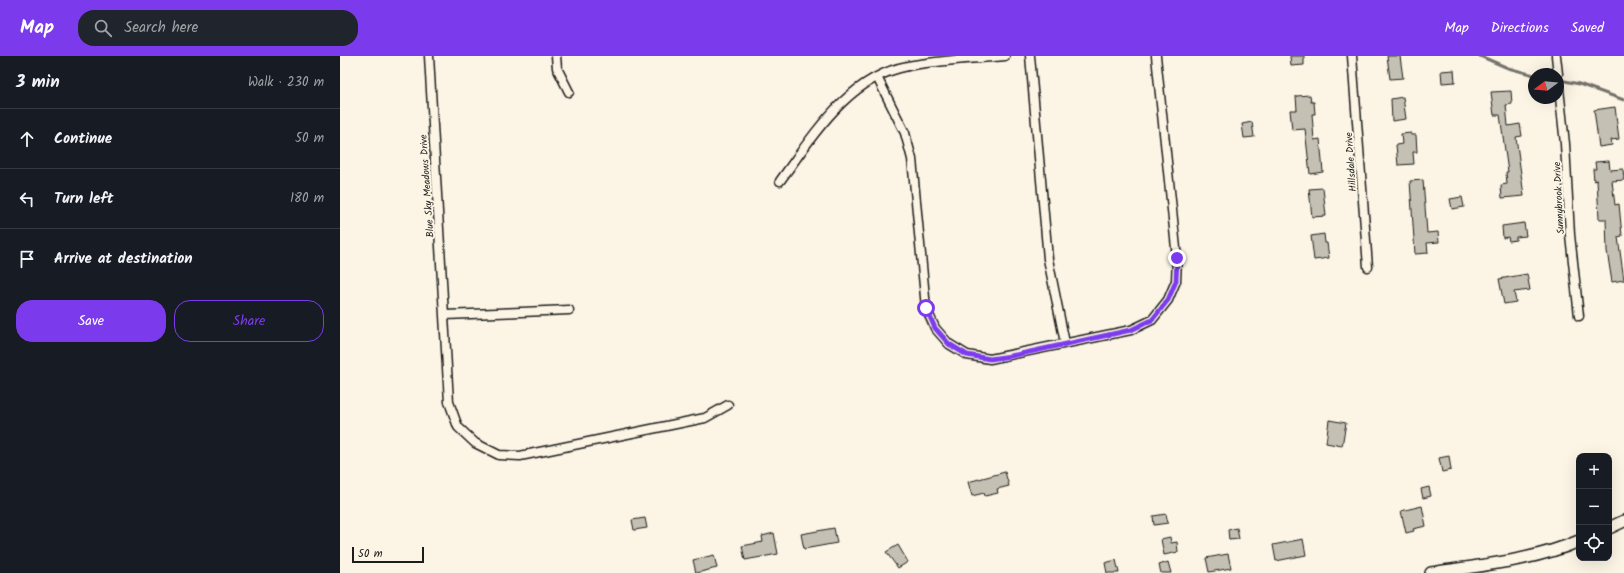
<!DOCTYPE html>
<meta charset="utf-8">
<style>
:root{--surface:#171b24;--page:#20242c;--text:#f1f3f6;--muted:#9ea1a6;--line:#363941;--accent:#7c3aed}
body{margin:0;font-family:Kalam,sans-serif;background:var(--page);color:var(--text)}
.controls{position:absolute;right:12px;bottom:12px;display:grid;overflow:hidden;border-radius:8px;box-shadow:0 4px 16px #0002}
.controls button{width:36px;height:36px;display:grid;place-items:center;padding:0;border:0;border-bottom:1px solid var(--line);background:var(--surface);color:var(--text);font:20px sans-serif}
.compass{position:absolute;left:1188px;top:12px;width:36px;height:36px;border-radius:50%;background:var(--surface);box-shadow:0 4px 16px #0002;rotate:254deg}
.scale{position:absolute;left:12px;bottom:10px;width:72px;box-sizing:border-box;padding-left:4px;border:2px solid #1c1c1c;border-top:0;font-size:11px;line-height:14px;white-space:nowrap;color:#1c1c1c;-webkit-text-stroke:3px #fcf5e5;paint-order:stroke}
.stop{position:absolute;width:12px;height:12px;margin:-9px;border:3px solid #7c3aed;border-radius:50%;background:#fff}
.stop.end{background:#7c3aed;border-color:#fff;box-shadow:0 1px 4px #0008}
.list{margin:0;padding:0;list-style:none}
h2{display:flex;justify-content:space-between;align-items:center;height:52px;margin:0;padding:0 16px;font-size:17px}
h2 small{font-size:13px;font-weight:400;color:var(--muted)}
.list li{display:grid;grid-template-columns:26px 1fr auto;gap:12px;align-items:center;box-sizing:border-box;height:60px;padding:0 16px;border-top:1px solid var(--line)}
.list b{display:block;font-size:15px;white-space:nowrap}
.list em{font-size:13px;font-style:normal;color:var(--muted)}
.actions{display:flex;gap:8px;padding:12px 16px}
.actions a{flex:1;padding:9px 0;border:1px solid var(--accent);border-radius:16px;text-align:center;font-size:14px;color:var(--accent)}
.actions .main{background:var(--accent);color:#fff}
.icon{flex:none;width:22px;height:22px;fill:none;stroke:currentColor;stroke-width:2;stroke-linecap:round;stroke-linejoin:round}
.map{position:relative;flex:none;width:1284px;height:517px;overflow:hidden}
header{display:flex;align-items:center;gap:24px;box-sizing:border-box;height:56px;padding:0 20px;background:var(--accent);color:#fff}
header strong{font-size:19px}
nav{display:flex;gap:22px;margin-inline-start:auto;font-size:14px}
.search{width:280px;height:36px;background:var(--page);display:flex;align-items:center;gap:10px;box-sizing:border-box;padding:0 14px;border-radius:16px;color:var(--muted);font-size:15px}
main{display:flex}
aside{flex:1;background:var(--surface)}
.map>svg:first-child{display:block}
</style>
<header>
<strong>Map</strong>
<div class="search"><svg class="icon" aria-label="search" viewBox="0 0 24 24"><circle cx="10" cy="10" r="6"/><path d="M15 15l6 6"/></svg>Search here</div>
<nav><a>Map</a><a>Directions</a><a>Saved</a></nav>
</header>
<main>
<aside>
<h2>3 min<small>Walk · 230 m</small></h2>
<ul class="list">
<li><svg class="icon" aria-label="ahead" viewBox="0 0 24 24"><path d="M12 20V5M6 11l6-6 6 6"/></svg><div><b>Continue</b></div><em>50 m</em></li>
<li><svg class="icon" aria-label="left" viewBox="0 0 24 24"><path d="M17 20v-9H6M10 6l-5 5 5 5"/></svg><div><b>Turn left</b></div><em>180 m</em></li>
<li><svg class="icon" aria-label="arrive" viewBox="0 0 24 24"><path d="M6 21V4h12l-3 4 3 4H6"/></svg><div><b>Arrive at destination</b></div></li>
</ul>
<div class="actions"><a class="main">Save</a><a>Share</a></div>
</aside>
<div class="map">
<svg width="1284" height="517" viewBox="0 0 1284 517">
<rect width="100%" height="100%" fill="#fcf5e5"/>
<filter id="ink" filterUnits="userSpaceOnUse"><feTurbulence type="fractalNoise" baseFrequency=".025" numOctaves="2"/><feDisplacementMap in="SourceGraphic" scale="8" xChannelSelector="R" yChannelSelector="G"/><feConvolveMatrix kernelMatrix="1 2 1 2 8 2 1 2 1" color-interpolation-filters="sRGB"/></filter>
<g filter="url(#ink)">
<g fill="none" stroke-linecap="round" stroke-linejoin="round">
<!-- stream -->
<g stroke="#75726c" stroke-width="3">
<path d="M 1140,0 L 1168,12 L 1194,19"/>
<path d="M 1220,24 L 1239,28 L 1284,44"/>
</g>
</g>
<!-- building -->
<g fill="#c4c0b3" stroke="#1c1c1c">
<path d="M 950,0 L 964,0 L 964,9 L 951,10 Z"/>
<path d="M 1047,0 L 1060,0 L 1063,22 L 1050,23 Z"/>
<path d="M 1114,14 L 1115,26 L 1102,27 L 1101,15 Z"/>
<path d="M 1171,35 L 1172,48 L 1166,49 L 1168,70 L 1180,68 L 1182,80 L 1176,81 L 1184,140 L 1162,142 L 1161,129 L 1167,128 L 1166,116 L 1168,116 L 1160,59 L 1154,59 L 1151,36 Z"/>
<path d="M 970,39 L 971,46 L 974,46 L 975,58 L 972,58 L 974,84 L 980,83 L 983,116 L 970,118 L 965,73 L 952,74 L 950,54 L 957,54 L 956,40 Z"/>
<path d="M 1063,41 L 1066,63 L 1052,65 L 1051,43 Z"/>
<path d="M 1275,51 L 1279,83 L 1271,84 L 1272,89 L 1259,91 L 1254,54 Z"/>
<path d="M 912,66 L 914,81 L 904,82 L 902,68 Z"/>
<path d="M 1071,77 L 1071,79 L 1076,79 L 1077,96 L 1073,96 L 1074,108 L 1058,109 L 1056,89 L 1062,88 L 1061,78 Z"/>
<path d="M 1269,105 L 1270,114 L 1283,113 L 1284,124 L 1272,125 L 1275,149 L 1279,148 L 1282,180 L 1278,181 L 1284,224 L 1272,226 L 1267,195 L 1266,163 L 1259,163 L 1257,124 L 1254,125 L 1253,113 L 1256,113 L 1255,106 Z"/>
<path d="M 1083,124 L 1087,177 L 1098,176 L 1099,186 L 1087,187 L 1088,197 L 1075,198 L 1070,125 Z"/>
<path d="M 983,132 L 986,160 L 972,161 L 969,133 Z"/>
<path d="M 1122,141 L 1124,151 L 1112,153 L 1110,143 Z"/>
<path d="M 1184,167 L 1186,180 L 1176,181 L 1176,184 L 1169,185 L 1168,181 L 1163,182 L 1162,170 Z"/>
<path d="M 984,178 L 985,187 L 987,187 L 989,202 L 974,204 L 971,180 Z"/>
<path d="M 1187,218 L 1190,234 L 1174,236 L 1176,246 L 1164,248 L 1159,223 Z"/>
<path d="M 989,364 L 1006,367 L 1002,390 L 986,387 Z"/>
<path d="M 1109,400 L 1111,414 L 1102,416 L 1099,402 Z"/>
<path d="M 665,416 L 669,430 L 657,433 L 658,437 L 645,440 L 644,437 L 632,440 L 628,426 Z"/>
<path d="M 1089,431 L 1091,440 L 1083,442 L 1081,433 Z"/>
<path d="M 1082,450 L 1086,470 L 1073,473 L 1074,475 L 1066,477 L 1061,455 Z"/>
<path d="M 826,458 L 828,467 L 814,469 L 813,460 Z"/>
<path d="M 305,462 L 307,472 L 294,474 L 292,464 Z"/>
<path d="M 494,472 L 497,487 L 464,493 L 461,478 Z"/>
<path d="M 897,472 L 899,483 L 889,484 L 888,474 Z"/>
<path d="M 434,477 L 438,498 L 405,504 L 402,490 L 423,486 L 422,480 Z"/>
<path d="M 830,481 L 831,487 L 837,486 L 838,496 L 824,499 L 821,483 Z"/>
<path d="M 963,483 L 966,499 L 936,505 L 933,489 Z"/>
<path d="M 558,489 L 568,506 L 558,512 L 546,496 Z"/>
<path d="M 888,498 L 891,512 L 869,516 L 866,502 Z"/>
<path d="M 374,499 L 377,512 L 356,517 L 353,504 Z"/>
<path d="M 776,504 L 779,517 L 767,517 L 765,507 Z"/>
<path d="M 828,506 L 831,517 L 821,517 L 819,509 Z"/>
</g>
<g fill="none" stroke-linecap="round" stroke-linejoin="round">
<!-- street casing -->
<g stroke="#1c1c1c" stroke-width="11">
<g id="street">
<path d="M 89,0 L 109,346 L 118,371 L 135,387 L 159,399 L 180,400 L 365,362 L 388,349"/>
<path d="M 216,0 L 217,12 L 229,36"/>
<path d="M 690,0 L 708,203 L 725,287"/>
<path d="M 1012,0 L 1028,211"/>
<path d="M 1216,0 L 1218,18"/>
<path d="M 537,21 L 565,77 L 572,103 L 586,252 L 595,272 L 609,288 L 627,299 L 650,303 L 791,274 L 812,264 L 828,244 L 836,225 L 837,202 L 816,0"/>
<path d="M 1218,23 L 1225,88 L 1230,179 L 1239,260"/>
<path d="M 440,125 C 473,80 508,21 568,10 C 599,4 633,3 665,0"/>
<path d="M 105,259 L 229,254"/>
</g>
</g>
<!-- secondary casing -->
<g stroke="#1c1c1c" stroke-width="14">
<g id="secondary">
<path d="M 1269,472 L 1284,465"/>
<path d="M 1091,517 C 1141,509 1193,505 1239,485"/>
</g>
</g>
<!-- street -->
<use href="#street" stroke="#fcf5e5" stroke-width="8"/>
<!-- secondary -->
<use href="#secondary" stroke="#fcf5e5" stroke-width="11"/>
</g>
</g>
<g fill="none" stroke-linecap="round" stroke-linejoin="round" filter="url(#ink)">
<!-- route -->
<path stroke="#7c3aed" stroke-width="5" d="M 586,252 L 595,272 L 609,288 L 627,299 L 650,303 L 671,300 L 791,274 L 812,264 L 828,244 L 836,225 L 837,202"/>
</g>
<g text-anchor="middle" stroke-width="4" stroke-linejoin="round" paint-order="stroke">
<!-- street labels -->
<g font-size="10" fill="#1c1c1c" stroke="#fcf5e5">
<text transform="translate(1010 106) rotate(-94)" y="4">Hillsdale Drive</text>
<text transform="translate(86 130) rotate(-94)" y="4">Blue Sky Meadows Drive</text>
<text transform="translate(1218 142) rotate(-93)" y="4">Sunnybrook Drive</text>
</g>
</g>
</svg>
<div class="controls">
<button>+</button>
<button>−</button>
<button><svg class="icon" aria-label="locate" viewBox="0 0 24 24"><circle cx="12" cy="12" r="6"/><path d="M12 2v4M12 18v4M2 12h4M18 12h4"/></svg></button>
</div>
<svg class="compass" viewBox="-18 -18 36 36"><path d="M0-13l5 13h-10z" fill="#e53935"/><path d="M0 13l5-13h-10z" fill="#9ea1a6"/></svg>
<div class="scale">50 m</div>
<div class="stop" style="left:586px;top:252px"></div>
<div class="stop end" style="left:837px;top:202px"></div>
</div>
</main>
